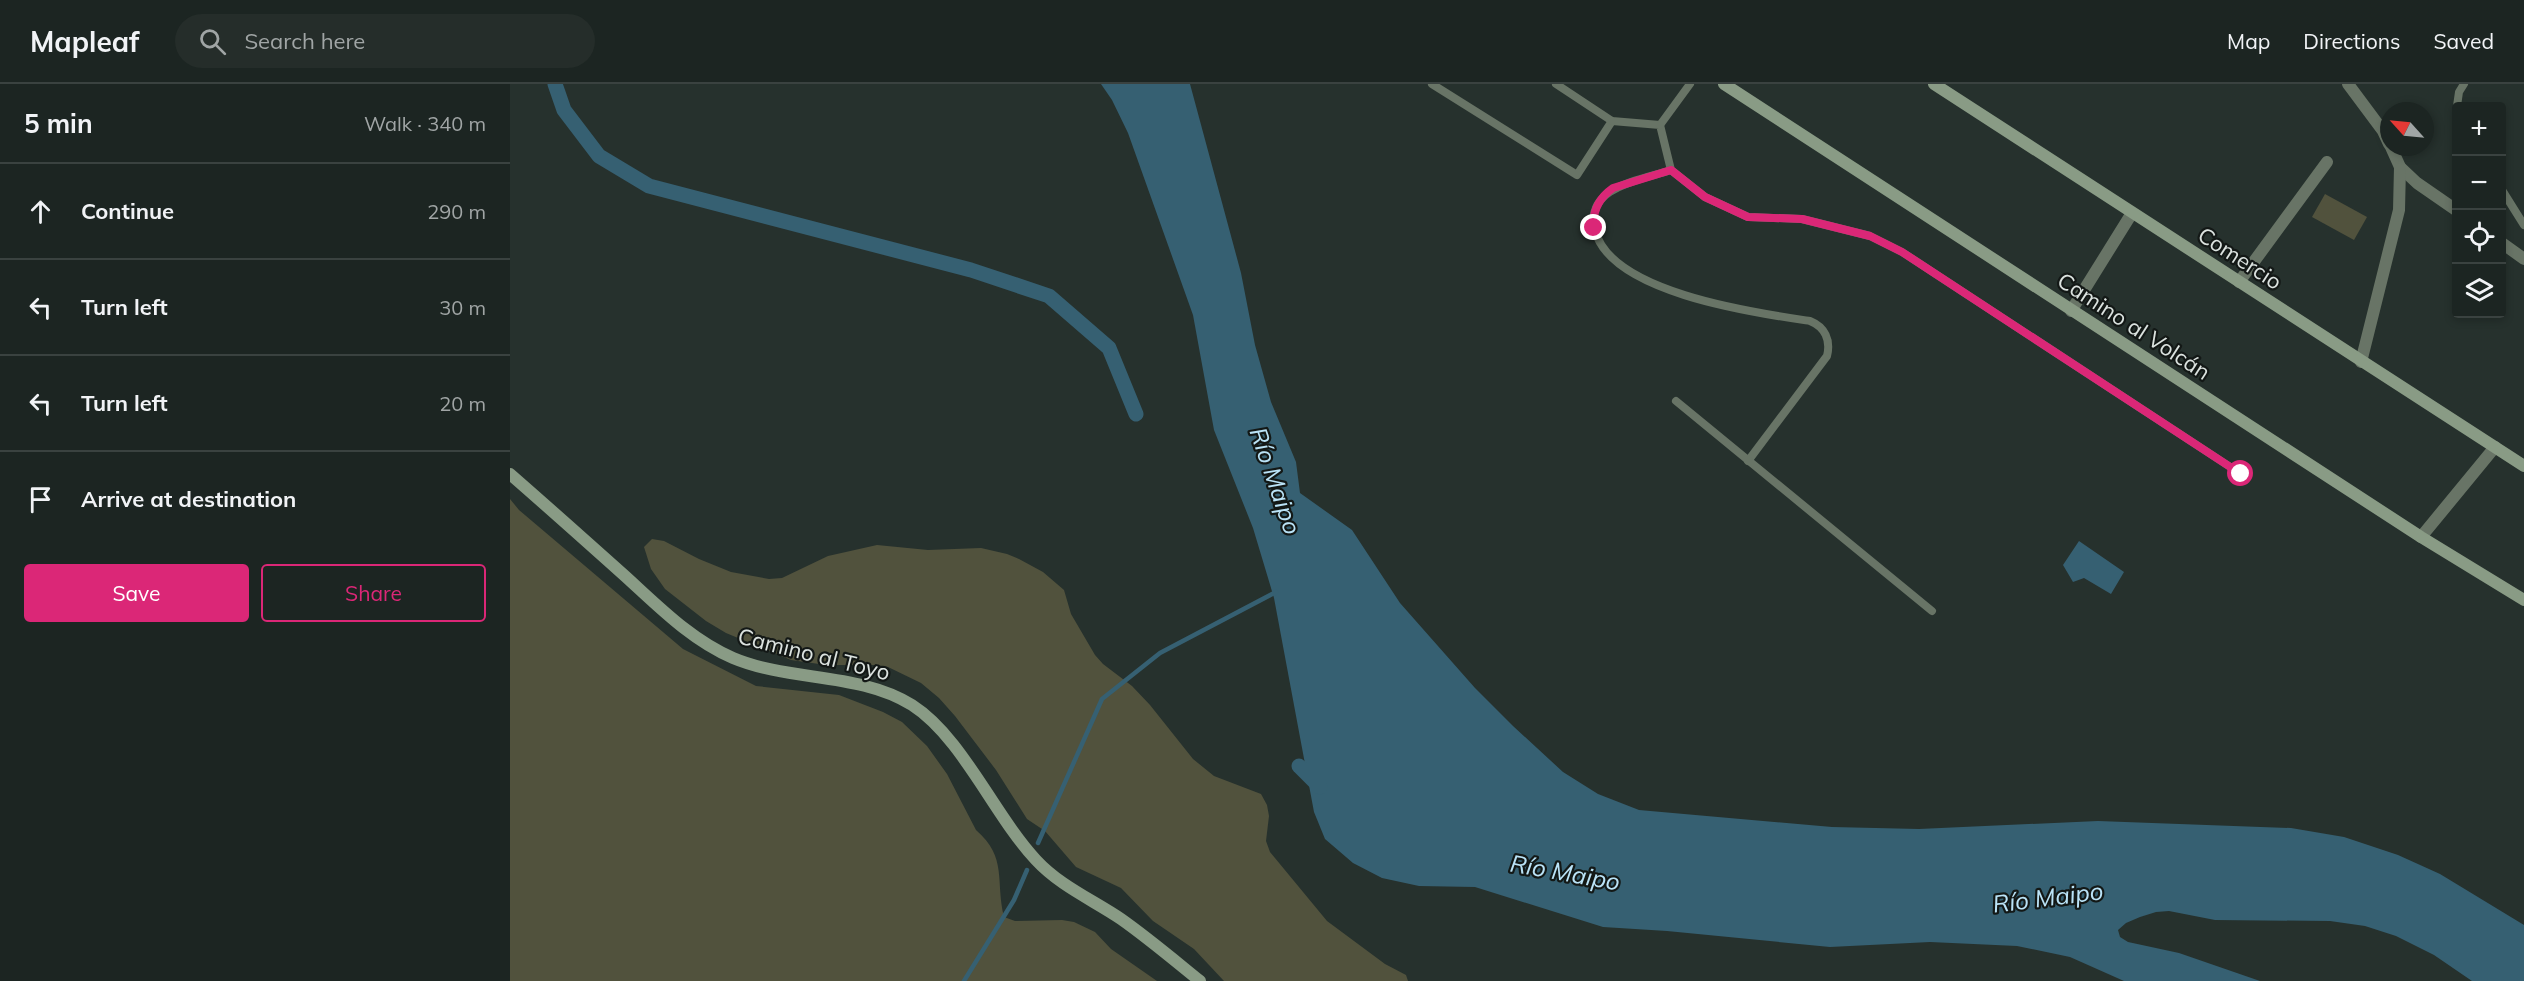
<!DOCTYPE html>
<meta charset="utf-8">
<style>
:root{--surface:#1c2522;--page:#252d2a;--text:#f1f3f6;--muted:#a0a5a5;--line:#3a4240;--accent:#db2777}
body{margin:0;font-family:Mulish,sans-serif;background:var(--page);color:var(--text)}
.controls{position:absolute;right:18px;top:18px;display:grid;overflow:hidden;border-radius:6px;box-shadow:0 3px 9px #0003}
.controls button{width:54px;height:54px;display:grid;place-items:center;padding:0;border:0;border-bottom:2px solid var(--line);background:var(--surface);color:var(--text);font:30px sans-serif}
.compass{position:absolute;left:1870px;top:18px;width:54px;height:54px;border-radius:50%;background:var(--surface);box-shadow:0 3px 9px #0003;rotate:297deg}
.stop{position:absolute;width:18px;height:18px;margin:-14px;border:4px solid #db2777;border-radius:50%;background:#fff}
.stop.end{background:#db2777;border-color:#fff;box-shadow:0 2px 6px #0008}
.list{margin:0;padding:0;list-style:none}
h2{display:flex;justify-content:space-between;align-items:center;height:78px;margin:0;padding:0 24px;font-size:26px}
h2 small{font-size:20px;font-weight:400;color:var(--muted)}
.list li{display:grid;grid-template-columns:39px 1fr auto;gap:18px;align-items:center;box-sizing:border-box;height:96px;padding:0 24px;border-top:2px solid var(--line)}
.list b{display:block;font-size:22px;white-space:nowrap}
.list em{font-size:20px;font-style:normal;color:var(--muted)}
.actions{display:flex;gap:12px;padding:18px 24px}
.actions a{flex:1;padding:14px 0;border:2px solid var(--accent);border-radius:6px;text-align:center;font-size:21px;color:var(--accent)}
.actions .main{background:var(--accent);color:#fff}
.icon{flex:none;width:33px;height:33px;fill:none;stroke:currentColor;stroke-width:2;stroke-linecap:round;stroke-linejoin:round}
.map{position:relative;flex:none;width:2014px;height:897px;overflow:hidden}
header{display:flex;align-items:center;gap:36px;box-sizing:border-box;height:84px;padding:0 30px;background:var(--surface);border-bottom:2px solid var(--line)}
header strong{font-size:28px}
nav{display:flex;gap:33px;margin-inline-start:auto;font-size:21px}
.search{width:420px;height:54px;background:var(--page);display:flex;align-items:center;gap:15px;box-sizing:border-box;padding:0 21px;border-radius:33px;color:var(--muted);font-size:22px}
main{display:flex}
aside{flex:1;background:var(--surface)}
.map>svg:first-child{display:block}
</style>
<header>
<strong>Mapleaf</strong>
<div class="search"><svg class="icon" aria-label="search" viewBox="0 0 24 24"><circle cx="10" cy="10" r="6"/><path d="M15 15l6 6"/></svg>Search here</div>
<nav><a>Map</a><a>Directions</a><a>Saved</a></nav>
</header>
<main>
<aside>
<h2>5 min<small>Walk · 340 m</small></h2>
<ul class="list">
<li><svg class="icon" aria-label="ahead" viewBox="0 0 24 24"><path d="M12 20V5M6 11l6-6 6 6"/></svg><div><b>Continue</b></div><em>290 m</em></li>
<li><svg class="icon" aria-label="left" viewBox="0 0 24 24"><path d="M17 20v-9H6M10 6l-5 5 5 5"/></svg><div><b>Turn left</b></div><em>30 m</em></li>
<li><svg class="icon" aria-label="left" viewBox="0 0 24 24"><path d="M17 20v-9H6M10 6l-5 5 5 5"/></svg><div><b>Turn left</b></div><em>20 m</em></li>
<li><svg class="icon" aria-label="arrive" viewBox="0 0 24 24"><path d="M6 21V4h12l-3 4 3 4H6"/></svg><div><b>Arrive at destination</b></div></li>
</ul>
<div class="actions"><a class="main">Save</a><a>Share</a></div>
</aside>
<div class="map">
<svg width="2014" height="897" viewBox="0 0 2014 897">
<rect width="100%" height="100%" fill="#26312d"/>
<!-- green -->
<g fill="#51523d">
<path d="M 1815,110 L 1857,133 L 1844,156 L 1802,133 Z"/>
<path d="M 0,415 L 9,426 L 173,565 L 246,602 L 329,611 L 373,628 L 392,638 L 417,662 L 437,690 L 466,746 C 498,774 485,797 494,833 L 505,837 L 552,836 L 564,838 L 585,848 L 601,865 L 647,897 L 0,897 Z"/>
<path d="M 142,455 L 154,457 L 189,475 L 221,488 L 259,495 L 272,494 L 318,472 L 367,461 L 418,466 L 471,464 L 497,470 L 509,475 L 533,488 L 554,506 L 561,530 L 585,571 L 593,580 L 622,602 L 640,621 L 683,675 L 704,692 L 751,710 L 757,721 L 759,732 L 756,757 L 760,768 L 817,837 L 875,880 L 896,891 L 898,897 L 714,897 L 684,865 L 643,837 L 611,804 L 566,783 L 535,747 L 517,735 L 486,686 L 445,632 L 429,614 L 411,599 L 378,583 L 367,581 L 316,581 L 281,576 L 216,549 L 196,537 L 155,505 L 141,485 L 134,463 Z"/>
</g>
<!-- water -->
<g fill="#366072">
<path d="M 591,0 L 680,0 L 731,189 L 745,261 L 761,318 L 786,378 L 790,409 L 842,446 L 890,519 L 965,604 L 1003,642 L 1053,688 L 1088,710 L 1129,726 L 1322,743 L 1409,745 L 1588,737 L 1781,744 L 1834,753 L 1888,771 L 1930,790 L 2014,841 L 2014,897 L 1962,897 L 1924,871 L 1886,852 L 1855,842 L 1820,837 L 1705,836 L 1659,827 L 1646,828 L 1630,833 L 1616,839 L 1608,846 L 1610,853 L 1618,858 L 1669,869 L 1750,897 L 1614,897 L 1560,873 L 1507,862 L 1420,858 L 1320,863 L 1157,847 L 1093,843 L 965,803 L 909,802 L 872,794 L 843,779 L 815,755 L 804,728 L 764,514 L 743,444 L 704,346 L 683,231 L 618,49 L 602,16 Z"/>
<path d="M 1569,457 L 1614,488 L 1601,510 L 1574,494 L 1563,498 L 1553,481 Z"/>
</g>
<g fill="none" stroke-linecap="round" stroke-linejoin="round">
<!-- stream -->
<g stroke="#366072" stroke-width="4.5">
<path d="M 528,759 L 592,615 L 650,569 L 766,508"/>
<path d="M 454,897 L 504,816 L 517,786"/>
</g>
<!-- canal -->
<g stroke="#366072" stroke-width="15">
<path d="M 45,0 L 54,26 L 89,72 L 139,102 L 461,186 L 539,212 L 599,264 L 626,330"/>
<path d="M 789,682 L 810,703"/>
</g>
<!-- lane -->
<g stroke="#687466" stroke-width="8">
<path d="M 922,0 L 1067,91 L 1102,37"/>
<path d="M 1046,0 L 1102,37 L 1150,41 L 1161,86 L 1195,113 L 1238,133 L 1292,135 L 1360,152 L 1392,168 L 1731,390"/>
<path d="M 1947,22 L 1949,8 L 1954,0"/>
<path d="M 1150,41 L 1180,0"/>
<path d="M 1161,86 C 1132,96 1074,102 1085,146 C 1100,209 1246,229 1300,237 C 1315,243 1321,256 1317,272 L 1238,377"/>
<path d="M 1992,106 L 2014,141"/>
<path d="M 1166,317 L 1422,527"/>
</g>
<!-- street -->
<g stroke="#687466" stroke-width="12">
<path d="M 1838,0 L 1873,47 L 1879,60"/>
<path d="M 1890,83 L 1907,99 L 1946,126"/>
<path d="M 1992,159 L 2014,175"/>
<path d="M 1729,198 L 1817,78"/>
<path d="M 1561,227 L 1622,129"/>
<path d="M 1851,278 L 1889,126 L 1890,83 L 1881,63"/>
<path d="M 1911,453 L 1985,363"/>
</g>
<!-- secondary -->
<g stroke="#899b85" stroke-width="12">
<path d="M 1214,0 L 1911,453 L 2014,516"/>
<path d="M 1424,0 L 2014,382"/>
<path d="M 0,390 C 39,424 77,458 115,492 C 148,522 181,556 223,574 C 280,598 349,588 402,621 C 452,653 484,731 526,776 C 550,802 583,816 611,835 C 638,854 664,876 690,897"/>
</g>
</g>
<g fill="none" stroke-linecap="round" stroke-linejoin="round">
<!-- route -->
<path stroke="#db2777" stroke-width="8" d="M 1084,144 C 1082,127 1089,114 1103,104 L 1161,86 L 1195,113 L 1238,133 L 1292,135 L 1360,152 L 1392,168 L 1731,390"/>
</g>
<g text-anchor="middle" stroke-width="4.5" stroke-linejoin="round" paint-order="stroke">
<!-- street labels -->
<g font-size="22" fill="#dce3e0" stroke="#131816">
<text transform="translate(1730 174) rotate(33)" y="8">Comercio</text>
<text transform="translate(1624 242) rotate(33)" y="8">Camino al Volcán</text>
<text transform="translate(304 570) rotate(14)" y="8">Camino al Toyo</text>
</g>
<!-- water labels -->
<g font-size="24" font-style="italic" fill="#bae3f7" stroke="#131816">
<text transform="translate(765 397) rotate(71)" y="8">Río Maipo</text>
<text transform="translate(1055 789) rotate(10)" y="8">Río Maipo</text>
<text transform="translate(1538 814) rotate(-7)" y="8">Río Maipo</text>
</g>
</g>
</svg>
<div class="controls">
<button>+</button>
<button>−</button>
<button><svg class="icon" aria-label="locate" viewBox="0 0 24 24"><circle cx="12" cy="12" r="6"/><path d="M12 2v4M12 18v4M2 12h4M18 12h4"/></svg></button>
<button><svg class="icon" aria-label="layers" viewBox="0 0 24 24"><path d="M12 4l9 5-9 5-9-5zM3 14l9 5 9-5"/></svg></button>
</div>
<svg class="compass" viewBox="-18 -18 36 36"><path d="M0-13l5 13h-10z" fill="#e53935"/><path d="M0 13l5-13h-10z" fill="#a0a5a5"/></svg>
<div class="stop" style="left:1731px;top:390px"></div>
<div class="stop end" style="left:1084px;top:144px"></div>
</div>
</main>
